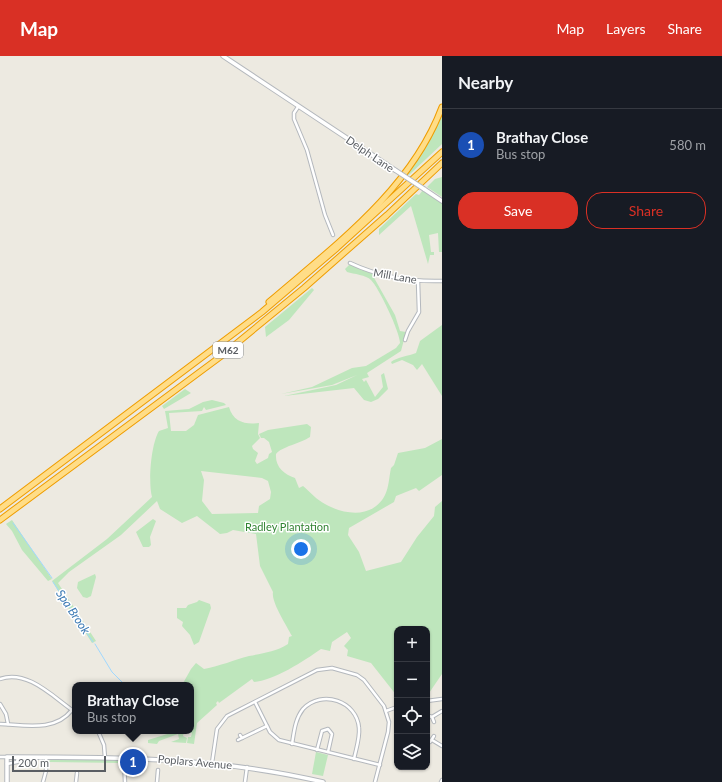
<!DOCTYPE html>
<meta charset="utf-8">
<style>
:root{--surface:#171b24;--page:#242831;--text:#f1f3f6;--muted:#9ea1a6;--line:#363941;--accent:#d93025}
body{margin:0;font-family:Lato,sans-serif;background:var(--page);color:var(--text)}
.controls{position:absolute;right:12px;bottom:12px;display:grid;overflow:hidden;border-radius:8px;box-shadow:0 1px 3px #0004}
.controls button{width:36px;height:36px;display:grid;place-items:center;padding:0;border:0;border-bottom:1px solid var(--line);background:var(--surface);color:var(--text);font:20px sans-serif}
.scale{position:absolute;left:12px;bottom:10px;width:94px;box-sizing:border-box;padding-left:4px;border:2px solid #5a5e63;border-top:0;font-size:11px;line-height:14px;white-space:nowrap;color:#5a5e63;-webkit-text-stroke:3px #fff;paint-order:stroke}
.you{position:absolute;left:301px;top:493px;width:14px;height:14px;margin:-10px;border:3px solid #fff;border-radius:50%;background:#1a73e8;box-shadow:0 0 0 6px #1a73e833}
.badge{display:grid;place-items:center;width:26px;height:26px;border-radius:50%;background:var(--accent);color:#fff;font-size:13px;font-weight:700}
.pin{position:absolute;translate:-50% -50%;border:2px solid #fff;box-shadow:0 1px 4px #0006}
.popup{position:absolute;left:72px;top:626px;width:122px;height:52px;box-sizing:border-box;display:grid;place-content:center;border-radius:8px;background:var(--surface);filter:drop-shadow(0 1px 3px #0005);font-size:13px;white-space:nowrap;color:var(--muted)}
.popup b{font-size:15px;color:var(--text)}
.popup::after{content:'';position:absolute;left:50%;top:100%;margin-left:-8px;border:8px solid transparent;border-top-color:var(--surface)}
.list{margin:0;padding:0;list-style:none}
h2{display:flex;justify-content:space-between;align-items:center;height:52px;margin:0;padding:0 16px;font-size:17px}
h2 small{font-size:13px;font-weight:400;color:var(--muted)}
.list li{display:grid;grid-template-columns:26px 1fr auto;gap:12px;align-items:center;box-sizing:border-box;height:72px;padding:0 16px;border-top:1px solid var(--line)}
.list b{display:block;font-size:15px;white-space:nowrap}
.list p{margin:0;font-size:13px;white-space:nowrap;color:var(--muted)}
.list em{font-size:13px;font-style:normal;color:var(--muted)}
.actions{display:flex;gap:8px;padding:12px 16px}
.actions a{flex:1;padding:9px 0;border:1px solid var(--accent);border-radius:16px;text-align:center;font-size:14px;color:var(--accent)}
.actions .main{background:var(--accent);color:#fff}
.icon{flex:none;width:22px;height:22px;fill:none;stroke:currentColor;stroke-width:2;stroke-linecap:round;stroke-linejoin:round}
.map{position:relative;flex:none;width:442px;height:726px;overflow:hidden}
header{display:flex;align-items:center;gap:24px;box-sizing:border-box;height:56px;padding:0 20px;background:var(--accent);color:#fff}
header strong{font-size:19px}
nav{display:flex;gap:22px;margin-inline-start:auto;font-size:14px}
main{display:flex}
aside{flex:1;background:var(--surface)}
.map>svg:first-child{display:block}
</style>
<header>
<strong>Map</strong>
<nav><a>Map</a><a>Layers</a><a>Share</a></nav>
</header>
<main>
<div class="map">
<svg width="442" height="726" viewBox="0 0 442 726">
<rect width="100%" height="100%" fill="#edeae1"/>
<!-- green -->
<g fill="#bee6bc" fill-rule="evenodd">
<path d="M 442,54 L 442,88 L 409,119 L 406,117 Z"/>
<path d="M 442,121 L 442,141 L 427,131 L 435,123 Z"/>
<path d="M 423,134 L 442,147 L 442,196 L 439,196 L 438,177 L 429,179 L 431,196 L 434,196 L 434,199 L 430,199 L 428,208 L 411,150 L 379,179 L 379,173 L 416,138 L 419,139 Z"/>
<path d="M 350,208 L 374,217 L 373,220 L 395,259 L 400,275 L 406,276 L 401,295 L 367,317 L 369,321 L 362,323 L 364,326 L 366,324 L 375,341 L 383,331 L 381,319 L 384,317 L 388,333 L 378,343 L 371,346 L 364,344 L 354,332 L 284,340 L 336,329 L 357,319 L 332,329 L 281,338 L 312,331 L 352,312 L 366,310 L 396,292 L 400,287 C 400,276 379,232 371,224 C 366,219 354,218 347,216 L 345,213 Z"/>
<path d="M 312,232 L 314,234 L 289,264 L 266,281 L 265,271 Z"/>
<path d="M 442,269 L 442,340 L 422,308 L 417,314 L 413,309 L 402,304 L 392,308 L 391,306 C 397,301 409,300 416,297 L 420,285 Z"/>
<path d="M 185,333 L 191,337 L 164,353 L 162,350 Z"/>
<path d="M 212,344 L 224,347 L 226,349 L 206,354 L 204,351 L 202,355 L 169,357 L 171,375 L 186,375 L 194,369 L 198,359 L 229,351 C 233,366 246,369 259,367 L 258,378 L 260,382 L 252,390 L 253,393 L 258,397 L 255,405 L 257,408 L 268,402 L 269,398 L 272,396 L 269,386 L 264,382 L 261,382 L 259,378 L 268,374 L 307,368 L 311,371 L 310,381 C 301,387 281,391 276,398 C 275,411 284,418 295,422 L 299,432 L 303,430 C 310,436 317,444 325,448 C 344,459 373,463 385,439 C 389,431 389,421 391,412 L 394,409 L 398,397 L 425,392 L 442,383 L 442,419 L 419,435 L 416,432 L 396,440 L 394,446 L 349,472 L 348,479 L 359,496 L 366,515 L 401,506 L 417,481 L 434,460 L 435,451 L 442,445 L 442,618 L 427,640 L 427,573 L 397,573 L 397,640 L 371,607 L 347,600 L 348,594 L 344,590 L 351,582 L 347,576 L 332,586 L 330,595 L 321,593 C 304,605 273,625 254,626 L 252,623 L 219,647 L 218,645 L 216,647 L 217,649 L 197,667 L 194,688 L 187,687 L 188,681 L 191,681 L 192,677 L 184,676 L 183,680 L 187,682 L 186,687 L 171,686 L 179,683 L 178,678 L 159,685 L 157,688 L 148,687 L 148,684 L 177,675 L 191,675 L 191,672 L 194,671 L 191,671 L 191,629 L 182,629 L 191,613 L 196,607 L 204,613 C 220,610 234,604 249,600 C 264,597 275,596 288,588 L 289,581 L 292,580 C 287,570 271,546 273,536 L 260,510 L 256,478 L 233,474 L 227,477 L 220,478 L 197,460 L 182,467 L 160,453 L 157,445 L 121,479 L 69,516 L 58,527 L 96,585 L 92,587 L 71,554 L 61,548 L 63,543 L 52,525 L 107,483 L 152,441 C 148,426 151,388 159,375 L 168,372 L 165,355 L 189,353 L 203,346 ZM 201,415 L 262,422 L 268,425 L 271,436 L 270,443 L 259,450 L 258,457 L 212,458 L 202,445 L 204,424 Z"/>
<path d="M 153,463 L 156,465 L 150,481 L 151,489 L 149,491 L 143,491 L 136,476 Z"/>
<path d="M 12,464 L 52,523 L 48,525 L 22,494 L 12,475 L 6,468 Z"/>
<path d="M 95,518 L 96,521 L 91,540 L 87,542 L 83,541 L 77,532 L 78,526 Z"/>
<path d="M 199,544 L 210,548 L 211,552 L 199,586 L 194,589 L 190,579 L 182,570 L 183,566 L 177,562 L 177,552 L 186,552 L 188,549 L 197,546 Z"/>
<path d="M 316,696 L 328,699 L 323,720 L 312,718 Z"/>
<path d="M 52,703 L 119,704 L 123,707 L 48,706 Z"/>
</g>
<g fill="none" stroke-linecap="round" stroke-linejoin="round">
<!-- stream -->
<g stroke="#a0d8ff" stroke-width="1">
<path d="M 13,467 L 52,522"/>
<path d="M 53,526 L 93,586"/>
<path d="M 95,588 L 112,616 L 125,629"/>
</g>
<!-- minor casing -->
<g stroke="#b4b8bd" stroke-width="4.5">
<g id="minor">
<path d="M 298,51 L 294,57 L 294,63 L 307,94 L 325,159 L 333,179"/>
<path d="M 350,207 C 380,221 409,226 442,225"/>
<path d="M 405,284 L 408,275 L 419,256 L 418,225"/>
<path d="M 0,623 C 28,613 54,642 75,656"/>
<path d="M 427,645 L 442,643"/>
<path d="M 255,646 L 270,676 L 279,684 L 380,709"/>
<path d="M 0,648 L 6,658 L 8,668"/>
<path d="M 386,655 L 397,651"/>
<path d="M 427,659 L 432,661 L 434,666"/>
<path d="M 432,661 L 442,655"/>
<path d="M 0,668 C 25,669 55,676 72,654"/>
<path d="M 98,675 L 104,689 L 105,702"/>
<path d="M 242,682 L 267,670"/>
<path d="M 238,684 L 242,682 L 240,679"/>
<path d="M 432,684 L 442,690"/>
<path d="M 430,686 L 434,680"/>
<path d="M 292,688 C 294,676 295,663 303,653 C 322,633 357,645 359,672 C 360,682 356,693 354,703"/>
<path d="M 317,694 L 322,675 L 328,673 L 332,678 L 328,696"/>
<path d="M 0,701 L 7,701"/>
<path d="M 124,702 L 125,726"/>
<path d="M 212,707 L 217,673 L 227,660 L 317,614 L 332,612 L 357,619 L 364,624 L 384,650 L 389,666 L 388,676 L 375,726"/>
<path d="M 7,708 L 17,706 L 18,701"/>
<path d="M 43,726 L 46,715 L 46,701"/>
<path d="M 76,726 L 77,717"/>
<path d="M 157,726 L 158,714"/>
<path d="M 245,726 L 247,711"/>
<path d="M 441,726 L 442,724"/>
</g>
</g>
<!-- tertiary casing -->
<g stroke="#b4b8bd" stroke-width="5.5">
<g id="tertiary">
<path d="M 223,0 L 395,114"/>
<path d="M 424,133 L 442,145"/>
<path d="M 7,726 L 7,701 C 113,701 219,701 323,726"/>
</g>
</g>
<!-- motorway casing -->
<g stroke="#ef9d00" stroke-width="7">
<g id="motorway">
<path d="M 269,246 C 334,190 411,134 442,51"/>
<path d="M 0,453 L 262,256 L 337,192 L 442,96"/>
<path d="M 0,464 L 220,301 L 304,232 L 387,159 L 442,107"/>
</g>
</g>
<!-- minor -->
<use href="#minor" stroke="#fff" stroke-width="2.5"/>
<!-- tertiary -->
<use href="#tertiary" stroke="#fff" stroke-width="3.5"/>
<!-- motorway -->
<use href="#motorway" stroke="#ffdd87" stroke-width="5"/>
<!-- tertiary-bridge casing -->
<g stroke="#b4b8bd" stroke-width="5.5" stroke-linecap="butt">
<path id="tertiary-bridge" d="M 395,114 L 424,133"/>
</g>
<!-- tertiary-bridge -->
<use href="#tertiary-bridge" stroke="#fff" stroke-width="3.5"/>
</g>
<g text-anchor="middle" stroke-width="3" stroke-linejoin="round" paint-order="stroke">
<!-- shield labels -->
<rect fill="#fff" stroke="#8c8e92" stroke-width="1" x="213" y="286" width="30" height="16" rx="3"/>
<g font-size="10" font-weight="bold" fill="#5a5e63">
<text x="228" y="298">M62</text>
</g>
<!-- street labels -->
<g font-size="11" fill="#5a5e63" stroke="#fff">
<text transform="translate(370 98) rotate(34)" y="4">Delph Lane</text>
<text transform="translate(395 220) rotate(10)" y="4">Mill Lane</text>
<text transform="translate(195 706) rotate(5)" y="4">Poplars Avenue</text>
</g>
<!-- park labels -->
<g font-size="11" fill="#318332" stroke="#fff">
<text x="287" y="475">Radley Plantation</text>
</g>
<!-- water labels -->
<g font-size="12" font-style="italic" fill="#3a79b4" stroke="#fff">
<text transform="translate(73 556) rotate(56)" y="4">Spa Brook</text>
</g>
</g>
</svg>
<div class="controls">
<button>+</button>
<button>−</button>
<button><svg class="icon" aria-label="locate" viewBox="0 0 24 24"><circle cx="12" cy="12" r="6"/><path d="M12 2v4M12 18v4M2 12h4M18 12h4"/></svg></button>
<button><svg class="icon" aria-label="layers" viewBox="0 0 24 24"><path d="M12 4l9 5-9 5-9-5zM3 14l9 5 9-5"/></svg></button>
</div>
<div class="scale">200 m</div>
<div class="you"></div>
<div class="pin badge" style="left:133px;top:706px;background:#1a4fb4">1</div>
<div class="popup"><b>Brathay Close</b>Bus stop</div>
</div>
<aside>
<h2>Nearby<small></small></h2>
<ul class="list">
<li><span class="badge" style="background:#1a4fb4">1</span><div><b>Brathay Close</b><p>Bus stop</p></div><em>580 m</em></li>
</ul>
<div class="actions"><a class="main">Save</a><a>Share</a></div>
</aside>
</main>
